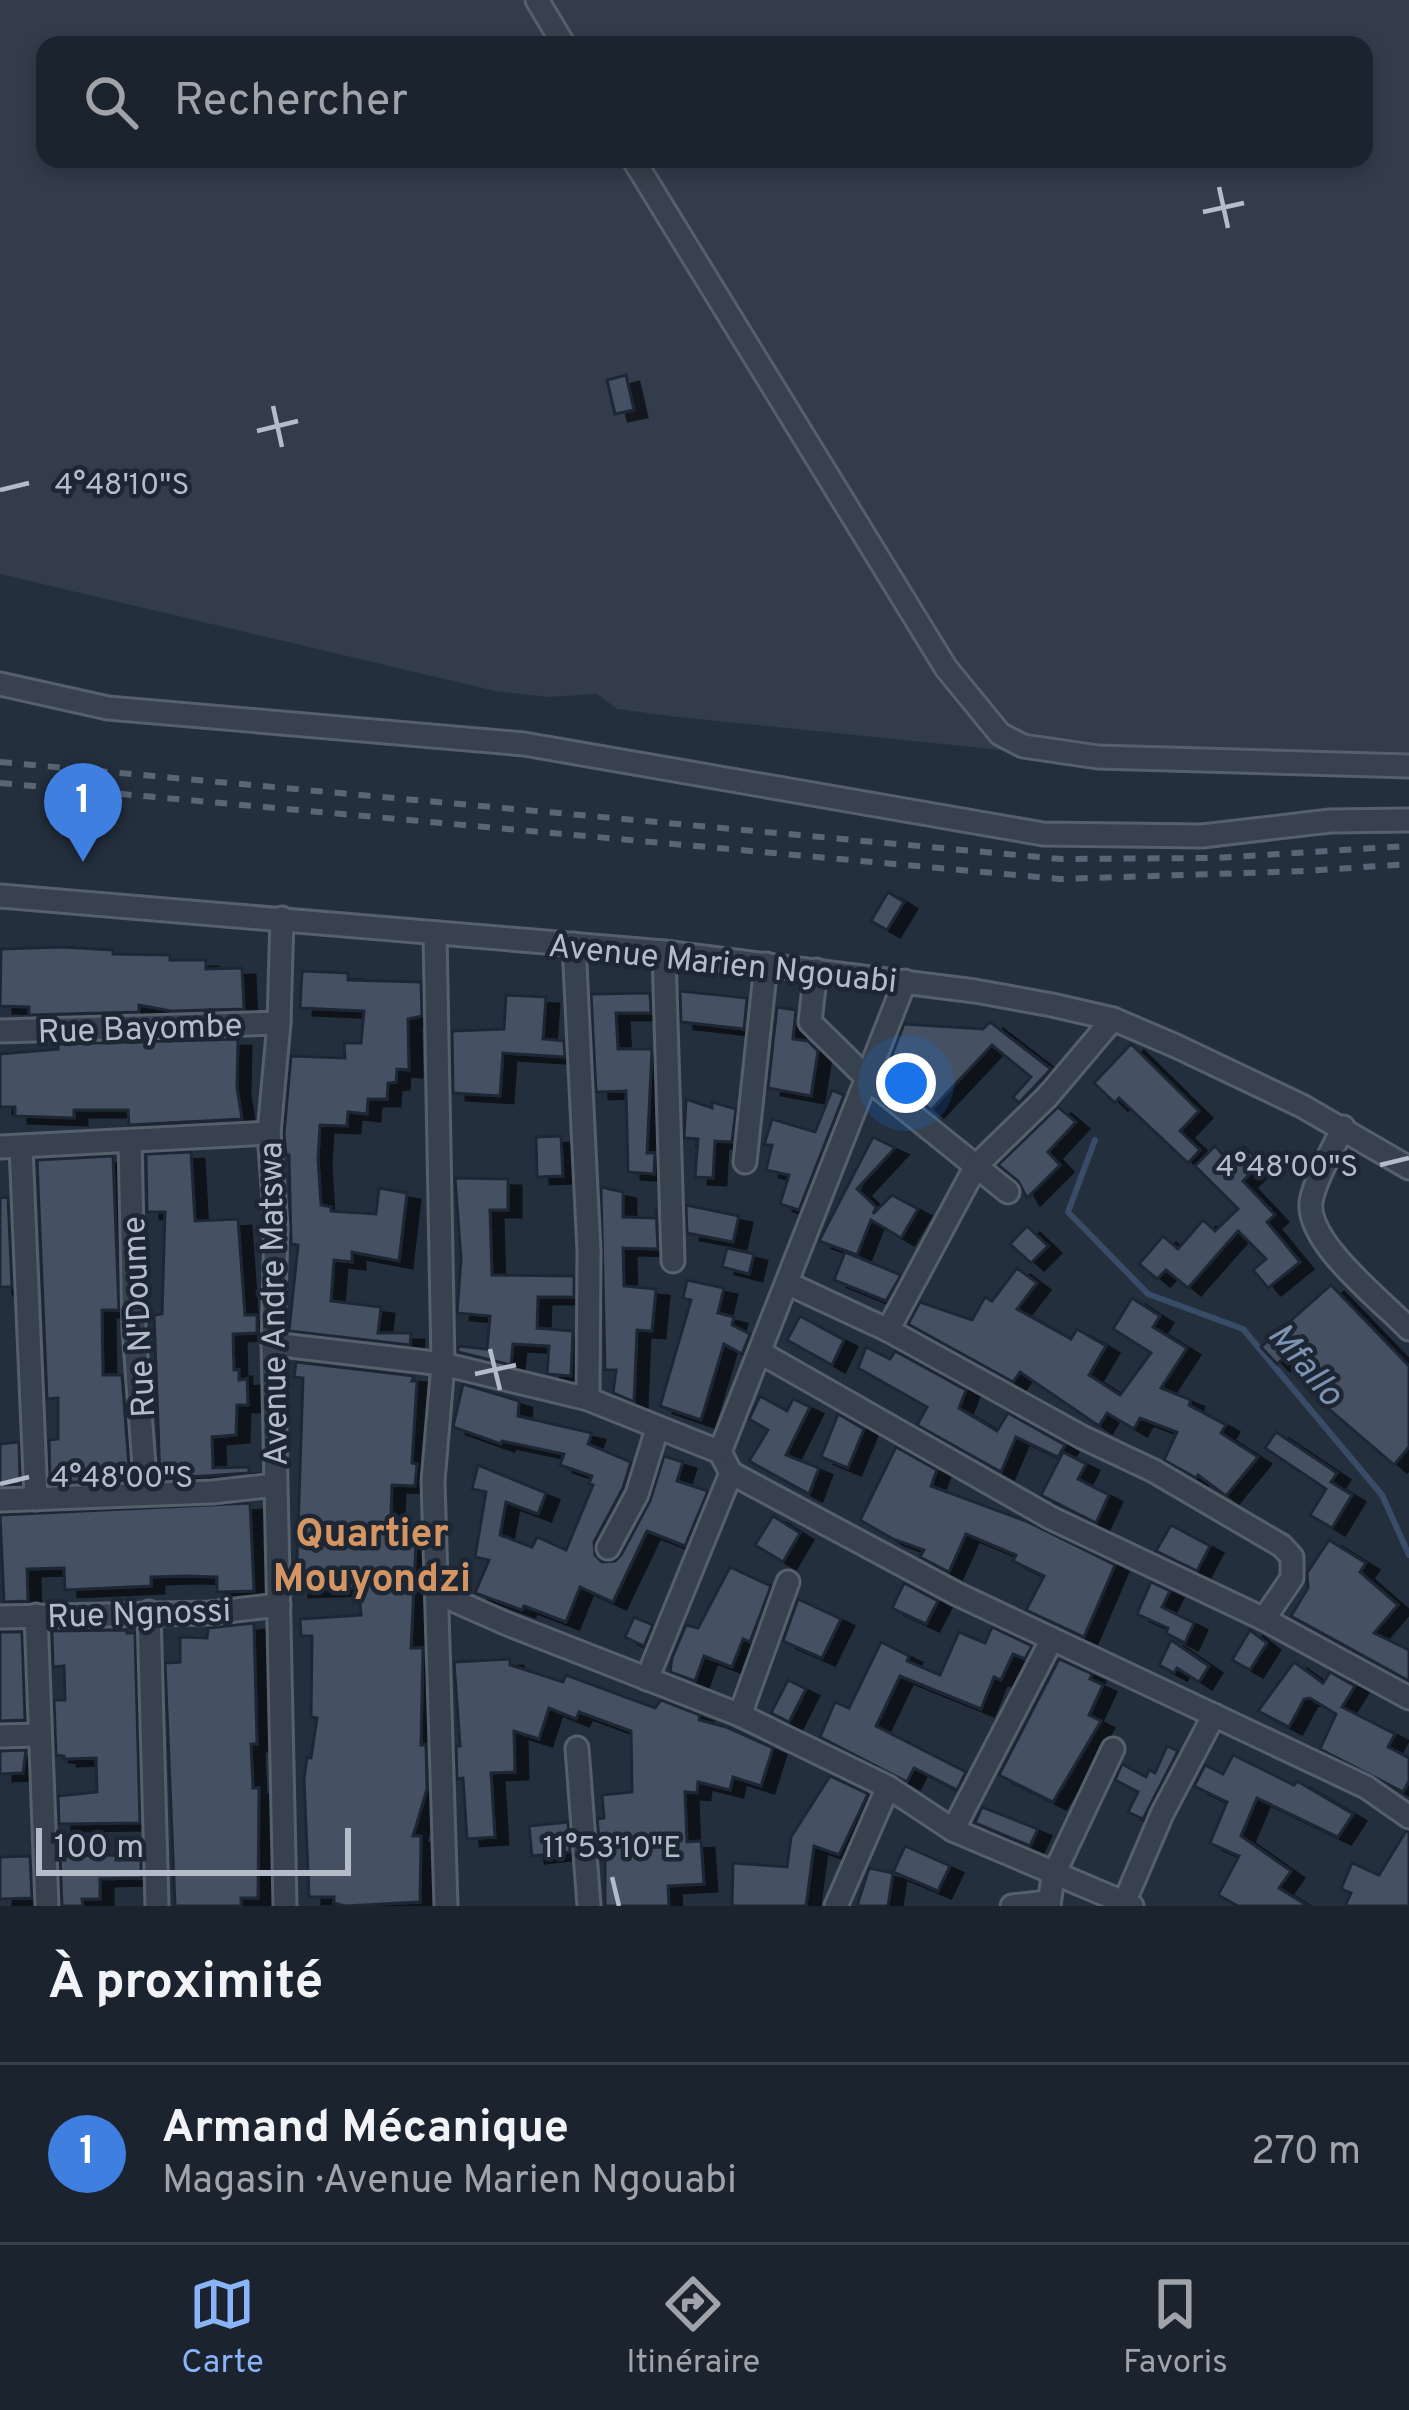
<!DOCTYPE html>
<html lang="fr">
<meta charset="utf-8">
<style>
:root{--surface:#1b232e;--page:#242b36;--text:#f1f3f6;--muted:#a0a4aa;--line:#39404a;--accent:#8ab4f8}
body{margin:0;font-family:Overpass,sans-serif;background:var(--page);color:var(--text)}
.scale{position:absolute;left:36px;bottom:30px;width:315px;box-sizing:border-box;padding-left:12px;border:6px solid #b4bcc9;border-top:0;font-size:33px;line-height:42px;white-space:nowrap;color:#b4bcc9;-webkit-text-stroke:9px #1d2633;paint-order:stroke}
.you{position:absolute;left:906px;top:1083px;width:42px;height:42px;margin:-30px;border:9px solid #fff;border-radius:50%;background:#1a73e8;box-shadow:0 0 0 18px #1a73e833}
.badge{display:grid;place-items:center;width:78px;height:78px;border-radius:50%;background:var(--accent);color:#fff;font-size:39px;font-weight:700}
.pin{position:absolute;translate:-50% -99px;filter:drop-shadow(0 3px 6px #0008)}
.pin::after{content:'';position:absolute;top:63px;width:42px;height:36px;background:inherit;clip-path:polygon(0 0,100% 0,50% 100%)}
.list{margin:0;padding:0;list-style:none}
h2{display:flex;justify-content:space-between;align-items:center;height:156px;margin:0;padding:0 48px;font-size:51px}
h2 small{font-size:39px;font-weight:400;color:var(--muted)}
.list li{display:grid;grid-template-columns:78px 1fr auto;gap:36px;align-items:center;box-sizing:border-box;height:180px;padding:0 48px;border-top:3px solid var(--line)}
.list b{display:block;font-size:45px;white-space:nowrap}
.list p{margin:0;font-size:39px;white-space:nowrap;color:var(--muted)}
.list em{font-size:39px;font-style:normal;color:var(--muted)}
.icon{flex:none;width:66px;height:66px;fill:none;stroke:currentColor;stroke-width:2;stroke-linecap:round;stroke-linejoin:round}
.map{position:relative;flex:none;width:1409px;height:1906px;overflow:hidden}
.search{position:absolute;background:var(--surface);box-shadow:0 6px 18px #0003;left:36px;right:36px;top:36px;height:132px;display:flex;align-items:center;gap:30px;box-sizing:border-box;padding:0 42px;border-radius:24px;color:var(--muted);font-size:45px}
.sheet{height:336px;background:var(--surface)}
nav{display:flex;justify-content:space-around;align-items:center;box-sizing:border-box;height:168px;border-top:3px solid var(--line);background:var(--surface);font-size:33px;color:var(--muted)}
nav a{display:grid;justify-items:center;gap:6px}
nav .on{color:var(--accent)}
.map>svg:first-child{display:block}
</style>
<div class="map">
<svg width="1409" height="1906" viewBox="0 0 1409 1906">
<defs>
<filter id="shadow"><feDropShadow dx="13" dy="7" stdDeviation="0" flood-color="#0009"/></filter>
</defs>
<rect width="100%" height="100%" fill="#242f3e"/>
<!-- airport -->
<path fill="#323c4b" fill-rule="evenodd" d="M 0,0 L 1409,0 L 1409,776 L 1146,765 L 678,717 L 617,709 L 597,694 L 548,697 L 495,691 L 0,574 ZM 45,45 L 1364,45 L 1364,159 L 45,159 Z"/>
<g fill="none" stroke-linecap="round" stroke-linejoin="round">
<!-- stream -->
<path stroke="#394c67" stroke-width="6" d="M 1095,1140 L 1068,1212 L 1148,1294 L 1243,1329 L 1382,1495 L 1409,1555"/>
</g>
<!-- building -->
<g fill="#455162" stroke="#1f2835" stroke-width="3" filter="url(#shadow)">
<path d="M 626,375 L 634,410 L 615,414 L 607,380 Z"/>
<path d="M 888,892 L 904,902 L 887,930 L 871,921 Z"/>
<path d="M 62,947 L 113,950 L 113,954 L 170,955 L 170,960 L 206,960 L 206,969 L 242,968 L 244,1009 L 171,1011 L 139,1005 L 139,1012 L 29,1015 L 29,1007 L 0,1006 L 1,949 Z"/>
<path d="M 302,971 L 348,973 L 348,980 L 421,982 L 422,1016 L 408,1019 L 409,1070 L 397,1069 L 396,1082 L 388,1083 L 387,1099 L 368,1099 L 367,1114 L 348,1112 L 347,1126 L 320,1125 L 318,1159 L 321,1205 L 331,1207 L 331,1211 L 376,1214 L 379,1188 L 407,1193 L 399,1261 L 352,1252 L 352,1262 L 334,1260 L 331,1301 L 381,1307 L 378,1333 L 411,1333 L 410,1345 L 289,1331 L 298,1245 L 291,1244 L 289,1155 L 286,1155 L 284,1133 L 291,1056 L 345,1058 L 344,1043 L 361,1043 L 364,1011 L 300,1008 Z"/>
<path d="M 680,991 L 747,998 L 744,1029 L 681,1022 Z"/>
<path d="M 650,993 L 651,1013 L 616,1013 L 618,1049 L 652,1049 L 647,1153 L 655,1153 L 654,1174 L 628,1172 L 626,1091 L 596,1092 L 591,994 Z"/>
<path d="M 506,995 L 546,997 L 543,1039 L 564,1041 L 565,1057 L 503,1053 L 500,1096 L 453,1093 L 452,1031 L 504,1029 Z"/>
<path d="M 777,1007 L 796,1010 L 793,1039 L 808,1041 L 818,1051 L 811,1096 L 768,1088 Z"/>
<path d="M 990,1022 L 1051,1069 L 1019,1103 L 1013,1097 L 1031,1077 L 992,1045 L 931,1110 L 885,1073 L 904,1024 L 983,1029 Z"/>
<path d="M 238,1039 L 237,1088 L 242,1119 L 129,1125 L 128,1110 L 74,1110 L 74,1118 L 15,1116 L 15,1107 L 0,1107 L 0,1054 L 58,1049 L 58,1044 Z"/>
<path d="M 1131,1044 L 1199,1111 L 1180,1131 L 1200,1150 L 1188,1163 L 1119,1098 L 1115,1103 L 1094,1083 Z"/>
<path d="M 832,1090 L 844,1095 L 799,1210 L 780,1204 L 789,1175 L 766,1170 L 772,1145 L 764,1145 L 772,1119 L 815,1132 Z"/>
<path d="M 686,1099 L 712,1108 L 712,1102 L 736,1109 L 732,1142 L 715,1141 L 713,1178 L 695,1177 L 698,1139 L 684,1138 Z"/>
<path d="M 1058,1107 L 1076,1122 L 1048,1152 L 1060,1165 L 1027,1198 L 1018,1181 L 998,1165 Z"/>
<path d="M 561,1136 L 563,1176 L 537,1177 L 536,1137 Z"/>
<path d="M 873,1137 L 895,1148 L 857,1189 L 876,1207 L 873,1214 L 892,1195 L 918,1209 L 901,1238 L 871,1220 L 857,1255 L 819,1241 Z"/>
<path d="M 1215,1146 L 1229,1161 L 1244,1146 L 1261,1163 L 1243,1181 L 1275,1215 L 1267,1222 L 1300,1262 L 1268,1288 L 1253,1270 L 1266,1259 L 1238,1231 L 1188,1288 L 1166,1270 L 1157,1279 L 1139,1264 L 1163,1236 L 1178,1249 L 1203,1220 L 1215,1231 L 1238,1209 L 1195,1166 Z"/>
<path d="M 191,1152 L 195,1221 L 238,1219 L 245,1315 L 257,1315 L 257,1333 L 233,1334 L 234,1370 L 239,1370 L 239,1380 L 247,1379 L 248,1405 L 237,1405 L 236,1435 L 212,1437 L 213,1468 L 249,1467 L 249,1473 L 160,1479 L 154,1315 L 162,1314 L 165,1212 L 147,1212 L 146,1154 Z"/>
<path d="M 113,1156 L 119,1310 L 102,1310 L 103,1375 L 122,1375 L 130,1480 L 50,1483 L 49,1440 L 58,1439 L 58,1398 L 47,1399 L 37,1160 Z"/>
<path d="M 455,1178 L 508,1179 L 508,1210 L 490,1210 L 492,1275 L 574,1276 L 574,1297 L 538,1297 L 537,1328 L 573,1331 L 571,1376 L 547,1374 L 549,1346 L 513,1344 L 511,1365 L 458,1352 L 458,1346 L 487,1349 L 490,1316 L 457,1313 L 461,1259 Z"/>
<path d="M 601,1187 L 623,1192 L 623,1217 L 655,1218 L 656,1209 L 658,1249 L 623,1248 L 624,1286 L 656,1289 L 652,1331 L 637,1330 L 634,1402 L 613,1393 L 616,1370 L 605,1370 Z"/>
<path d="M 8,1197 L 12,1287 L 0,1287 L 0,1198 Z"/>
<path d="M 686,1205 L 739,1216 L 733,1242 L 687,1233 Z"/>
<path d="M 1027,1226 L 1048,1246 L 1031,1263 L 1010,1244 Z"/>
<path d="M 727,1248 L 754,1254 L 749,1274 L 722,1267 Z"/>
<path d="M 845,1252 L 901,1275 L 886,1301 L 834,1280 Z"/>
<path d="M 1017,1268 L 1037,1283 L 1017,1309 L 1071,1339 L 1077,1329 L 1106,1346 L 1089,1375 L 1120,1395 L 1151,1353 L 1113,1329 L 1132,1298 L 1160,1316 L 1153,1327 L 1187,1348 L 1161,1388 L 1191,1400 L 1189,1405 L 1226,1425 L 1221,1433 L 1258,1457 L 1226,1496 L 1198,1475 L 1196,1478 L 1164,1460 L 1177,1432 L 1140,1418 L 1134,1429 L 1107,1413 L 1099,1426 L 1020,1372 L 1013,1382 L 908,1324 L 920,1302 L 972,1320 L 985,1297 L 992,1301 Z"/>
<path d="M 687,1280 L 724,1288 L 718,1313 L 734,1317 L 732,1325 L 750,1334 L 742,1354 L 724,1344 L 701,1420 L 660,1406 L 691,1300 L 683,1298 Z"/>
<path d="M 1331,1285 L 1409,1366 L 1409,1447 L 1394,1465 L 1324,1405 L 1333,1396 L 1290,1352 L 1277,1364 L 1261,1347 Z"/>
<path d="M 800,1316 L 844,1340 L 832,1365 L 787,1340 Z"/>
<path d="M 866,1347 L 890,1359 L 895,1351 L 966,1390 L 959,1408 L 997,1431 L 1008,1413 L 1065,1445 L 1058,1457 L 1016,1437 L 1001,1472 L 917,1425 L 927,1407 L 858,1368 Z"/>
<path d="M 296,1362 L 414,1376 L 412,1381 L 417,1381 L 412,1463 L 417,1464 L 415,1486 L 392,1485 L 390,1538 L 416,1542 L 411,1648 L 423,1648 L 421,1745 L 426,1745 L 427,1789 L 413,1836 L 421,1836 L 420,1902 L 345,1906 L 334,1903 L 334,1897 L 309,1897 L 304,1779 L 307,1757 L 311,1758 L 317,1718 L 311,1717 L 312,1636 L 301,1636 L 300,1619 L 361,1615 L 359,1588 L 296,1590 L 303,1378 L 294,1377 Z"/>
<path d="M 463,1384 L 519,1401 L 518,1416 L 592,1433 L 588,1444 L 631,1462 L 623,1488 L 594,1542 L 595,1555 L 602,1562 L 615,1561 L 621,1555 L 650,1501 L 664,1456 L 683,1462 L 677,1481 L 708,1491 L 685,1546 L 647,1531 L 613,1602 L 580,1587 L 566,1622 L 524,1606 L 522,1610 L 475,1593 L 489,1560 L 475,1557 L 486,1492 L 472,1489 L 478,1465 L 546,1493 L 538,1514 L 506,1502 L 500,1535 L 532,1547 L 537,1537 L 566,1550 L 593,1485 L 589,1484 L 592,1476 L 560,1465 L 564,1454 L 502,1441 L 501,1444 L 453,1427 Z"/>
<path d="M 760,1396 L 787,1411 L 793,1399 L 810,1407 L 786,1455 L 819,1468 L 809,1494 L 749,1461 L 768,1430 L 749,1419 Z"/>
<path d="M 838,1414 L 864,1429 L 848,1468 L 821,1457 Z"/>
<path d="M 1276,1432 L 1337,1473 L 1331,1482 L 1352,1495 L 1332,1528 L 1310,1515 L 1326,1489 L 1265,1448 Z"/>
<path d="M 19,1442 L 20,1484 L 0,1485 L 0,1444 Z"/>
<path d="M 896,1447 L 937,1470 L 931,1486 L 1026,1521 L 1115,1565 L 1084,1637 L 1026,1610 L 1044,1576 L 1013,1561 L 1016,1555 L 966,1534 L 949,1572 L 920,1557 L 924,1550 L 893,1539 L 860,1520 Z"/>
<path d="M 1063,1452 L 1086,1464 L 1078,1479 L 1109,1495 L 1096,1523 L 1041,1495 Z"/>
<path d="M 250,1503 L 254,1591 L 217,1592 L 217,1577 L 186,1576 L 151,1577 L 151,1586 L 65,1590 L 64,1568 L 27,1569 L 28,1601 L 4,1602 L 0,1515 Z"/>
<path d="M 773,1516 L 800,1533 L 783,1562 L 755,1545 Z"/>
<path d="M 1171,1525 L 1210,1546 L 1197,1571 L 1156,1551 Z"/>
<path d="M 1329,1540 L 1366,1563 L 1360,1572 L 1398,1605 L 1374,1633 L 1409,1650 L 1409,1681 L 1291,1616 L 1308,1588 L 1307,1573 Z"/>
<path d="M 730,1567 L 771,1586 L 750,1642 L 743,1639 L 732,1667 L 704,1656 L 695,1681 L 670,1672 L 672,1658 L 686,1625 L 698,1628 Z"/>
<path d="M 1151,1582 L 1170,1591 L 1162,1607 L 1194,1623 L 1185,1643 L 1166,1633 L 1168,1628 L 1137,1614 Z"/>
<path d="M 904,1583 L 938,1601 L 926,1624 L 892,1608 Z"/>
<path d="M 798,1599 L 841,1619 L 822,1658 L 783,1641 Z"/>
<path d="M 634,1617 L 653,1625 L 644,1646 L 625,1637 Z"/>
<path d="M 254,1623 L 257,1744 L 251,1744 L 253,1788 L 259,1788 L 258,1898 L 241,1898 L 241,1906 L 175,1906 L 165,1663 L 180,1662 L 180,1637 L 207,1638 L 208,1628 Z"/>
<path d="M 992,1627 L 1032,1646 L 1025,1659 L 1013,1654 L 1001,1680 L 994,1677 L 981,1709 L 900,1676 L 876,1726 L 966,1772 L 957,1790 L 914,1768 L 907,1782 L 820,1737 L 835,1702 L 849,1708 L 881,1642 L 909,1656 L 907,1661 L 940,1675 L 959,1632 L 985,1643 Z"/>
<path d="M 127,1630 L 127,1633 L 135,1633 L 140,1823 L 59,1824 L 58,1796 L 97,1792 L 96,1758 L 64,1759 L 64,1756 L 56,1755 L 54,1700 L 65,1700 L 64,1666 L 53,1667 L 52,1631 Z"/>
<path d="M 1250,1630 L 1267,1643 L 1250,1670 L 1232,1660 Z"/>
<path d="M 0,1632 L 22,1632 L 25,1720 L 0,1721 Z"/>
<path d="M 1171,1640 L 1209,1666 L 1199,1682 L 1177,1668 L 1174,1673 L 1159,1665 Z"/>
<path d="M 510,1659 L 510,1665 L 563,1682 L 566,1675 L 655,1708 L 661,1700 L 700,1715 L 699,1720 L 726,1727 L 773,1748 L 761,1786 L 733,1777 L 730,1790 L 698,1782 L 697,1793 L 685,1792 L 687,1842 L 701,1841 L 704,1884 L 668,1886 L 669,1906 L 605,1906 L 605,1848 L 600,1849 L 597,1819 L 604,1818 L 602,1795 L 632,1792 L 631,1731 L 579,1712 L 576,1719 L 549,1708 L 539,1739 L 514,1731 L 515,1772 L 491,1773 L 495,1837 L 467,1839 L 463,1778 L 457,1779 L 456,1746 L 460,1746 L 454,1662 Z"/>
<path d="M 1059,1659 L 1092,1674 L 1090,1679 L 1103,1685 L 1089,1715 L 1101,1721 L 1053,1802 L 999,1775 Z"/>
<path d="M 1294,1662 L 1323,1683 L 1330,1672 L 1355,1686 L 1342,1707 L 1395,1734 L 1388,1747 L 1409,1758 L 1409,1781 L 1403,1792 L 1320,1749 L 1336,1714 L 1310,1698 L 1304,1699 L 1289,1727 L 1258,1711 Z"/>
<path d="M 788,1680 L 806,1689 L 789,1722 L 771,1713 Z"/>
<path d="M 1167,1746 L 1178,1751 L 1143,1819 L 1128,1812 L 1138,1792 L 1115,1780 L 1122,1764 L 1146,1777 L 1149,1770 L 1155,1773 Z"/>
<path d="M 26,1750 L 23,1773 L 0,1774 L 0,1751 Z"/>
<path d="M 1233,1755 L 1294,1785 L 1297,1781 L 1353,1814 L 1338,1837 L 1257,1798 L 1241,1836 L 1291,1871 L 1279,1888 L 1308,1906 L 1238,1906 L 1218,1895 L 1239,1856 L 1210,1843 L 1227,1802 L 1194,1786 L 1205,1765 L 1223,1774 Z"/>
<path d="M 830,1776 L 868,1794 L 839,1855 L 814,1846 L 806,1906 L 732,1906 L 733,1863 L 787,1867 L 791,1837 Z"/>
<path d="M 982,1807 L 1038,1829 L 1030,1846 L 975,1823 Z"/>
<path d="M 568,1822 L 570,1852 L 532,1856 L 529,1826 Z"/>
<path d="M 1406,1831 L 1409,1832 L 1409,1906 L 1345,1906 L 1351,1893 L 1341,1889 L 1352,1863 L 1379,1875 Z"/>
<path d="M 905,1846 L 950,1866 L 938,1891 L 893,1872 Z"/>
<path d="M 110,1855 L 141,1856 L 141,1878 L 100,1879 L 100,1899 L 82,1899 L 83,1906 L 62,1906 L 60,1856 Z"/>
<path d="M 30,1856 L 32,1898 L 0,1899 L 0,1857 Z"/>
<path d="M 869,1868 L 893,1873 L 888,1906 L 857,1906 Z"/>
</g>
<g fill="none" stroke-linecap="round" stroke-linejoin="round">
<!-- minor casing -->
<g stroke="#565f6c" stroke-width="27">
<g id="minor">
<path d="M 537,0 L 564,45"/>
<path d="M 633,159 L 946,668 L 1000,734 L 1023,746 L 1098,757 L 1409,766"/>
<path d="M 0,684 L 108,708 L 524,744 L 1043,834 L 1202,836 L 1330,821 L 1409,820"/>
<path d="M 0,896 L 664,952 L 975,991 L 1052,1005 L 1113,1019 L 1176,1046 L 1302,1106 L 1409,1168"/>
<path d="M 282,918 L 279,1023 L 269,1133 L 276,1226 L 273,1344 L 285,1906"/>
<path d="M 435,933 L 443,1364 L 433,1481 L 446,1906"/>
<path d="M 574,944 L 589,1251 L 588,1399"/>
<path d="M 664,952 L 673,1261"/>
<path d="M 816,970 L 810,1022 L 869,1080 L 1008,1192"/>
<path d="M 0,1031 L 279,1023"/>
<path d="M 1343,1127 C 1333,1150 1318,1173 1312,1197 C 1300,1238 1381,1300 1409,1329"/>
<path d="M 130,1141 L 134,1329 L 146,1494"/>
<path d="M 0,1147 L 269,1133"/>
<path d="M 21,1147 L 36,1499"/>
<path d="M 745,1162 L 766,964"/>
<path d="M 789,1284 L 888,1330 L 1082,1437 L 1154,1471 L 1282,1546 L 1292,1557 L 1292,1578 L 1264,1619"/>
<path d="M 888,1330 L 976,1166 L 1047,1097 L 1113,1019"/>
<path d="M 273,1344 L 443,1364 L 588,1399 L 720,1452 L 731,1473 L 957,1594 L 1366,1787 L 1409,1817"/>
<path d="M 761,1353 L 1051,1518 L 1264,1619 L 1409,1698"/>
<path d="M 720,1452 L 905,981"/>
<path d="M 0,1500 L 212,1492 L 275,1485"/>
<path d="M 608,1548 L 637,1494 L 657,1429"/>
<path d="M 437,1593 L 505,1623 L 740,1715 L 888,1787 L 953,1830 L 1132,1906"/>
<path d="M 149,1612 L 157,1906"/>
<path d="M 36,1615 L 47,1906"/>
<path d="M 0,1617 L 210,1613 L 279,1605"/>
<path d="M 647,1679 L 731,1473"/>
<path d="M 740,1715 L 788,1582"/>
<path d="M 0,1736 L 40,1735"/>
<path d="M 577,1748 L 589,1906"/>
<path d="M 953,1830 L 1052,1639"/>
<path d="M 1124,1903 L 1162,1814 L 1214,1715"/>
<path d="M 836,1906 L 888,1787"/>
<path d="M 1012,1906 L 1049,1902"/>
<path d="M 1049,1906 L 1053,1876 L 1113,1749"/>
</g>
</g>
<!-- minor -->
<use href="#minor" stroke="#38414e" stroke-width="21"/>
<!-- rail -->
<g stroke="#5a6575" stroke-width="6" stroke-dasharray="12 12" stroke-linecap="butt">
<path d="M 0,762 L 1061,859 L 1214,858 L 1409,846"/>
<path d="M 0,783 L 1060,879 L 1306,871 L 1409,864"/>
</g>
</g>
<!-- ticks -->
<path fill="none" stroke="#b4bcc9" stroke-width="4.5" d="M 1219,187 L 1228,228M 1203,212 L 1244,203M 273,406 L 282,447M 257,431 L 298,421M 0,490 L 29,483M 1380,1165 L 1409,1158M 490,1349 L 500,1390M 475,1374 L 516,1365M 0,1484 L 29,1477M 612,1877 L 619,1906"/>
<g text-anchor="middle" stroke-width="9" stroke-linejoin="round" paint-order="stroke">
<!-- street labels -->
<g font-size="33" fill="#b4bcc9" stroke="#1d2633">
<text transform="translate(723 962) rotate(6)" y="12">Avenue Marien Ngouabi</text>
<text transform="translate(140 1027) rotate(-2)" y="12">Rue Bayombe</text>
<text transform="translate(272 1304) rotate(-91)" y="12">Avenue Andre Matswa</text>
<text transform="translate(137 1317) rotate(-93)" y="12">Rue N'Doume</text>
<text transform="translate(139 1612) rotate(-2)" y="12">Rue Ngnossi</text>
</g>
<!-- water labels -->
<g font-size="36" font-style="italic" fill="#7c92b1" stroke="#1d2633">
<text transform="translate(1307 1363) rotate(50)" y="13">Mfallo</text>
</g>
<!-- quarter labels -->
<g font-size="39" font-weight="bold" fill="#d59563" stroke="#1d2633">
<text x="372" y="1546">Quartier<tspan x="372" dy="45">Mouyondzi</tspan></text>
</g>
</g>
<g font-size="30" text-anchor="middle" fill="#b4bcc9" stroke="#1d2633" stroke-width="9" stroke-linejoin="round" paint-order="stroke">
<text x="122" y="494">4°48'10"S</text>
<text x="1287" y="1176">4°48'00"S</text>
<text x="122" y="1487">4°48'00"S</text>
<text x="612" y="1857">11°53'10"E</text>
</g>
</svg>
<div class="scale">100 m</div>
<div class="you"></div>
<div class="pin badge" style="left:83px;top:862px;background:#3f7fe0">1</div>
<div class="search"><svg class="icon" aria-label="search" viewBox="0 0 24 24"><circle cx="10" cy="10" r="6"/><path d="M15 15l6 6"/></svg>Rechercher</div>
</div>
<section class="sheet">
<h2>À proximité<small></small></h2>
<ul class="list">
<li><span class="badge" style="background:#3f7fe0">1</span><div><b>Armand Mécanique</b><p>Magasin · Avenue Marien Ngouabi</p></div><em>270 m</em></li>
</ul>
</section>
<nav>
<a class="on"><svg class="icon" aria-label="map" viewBox="0 0 24 24"><path d="M3 6l6-2 6 2 6-2v14l-6 2-6-2-6 2zM9 4v14M15 6v14"/></svg>Carte</a>
<a><svg class="icon" aria-label="directions" viewBox="0 0 24 24"><path d="M12 3l9 9-9 9-9-9zM9 14v-3h6M13 9l2 2-2 2"/></svg>Itinéraire</a>
<a><svg class="icon" aria-label="saved" viewBox="0 0 24 24"><path d="M7 4h10v16l-5-4-5 4z"/></svg>Favoris</a>
</nav>
